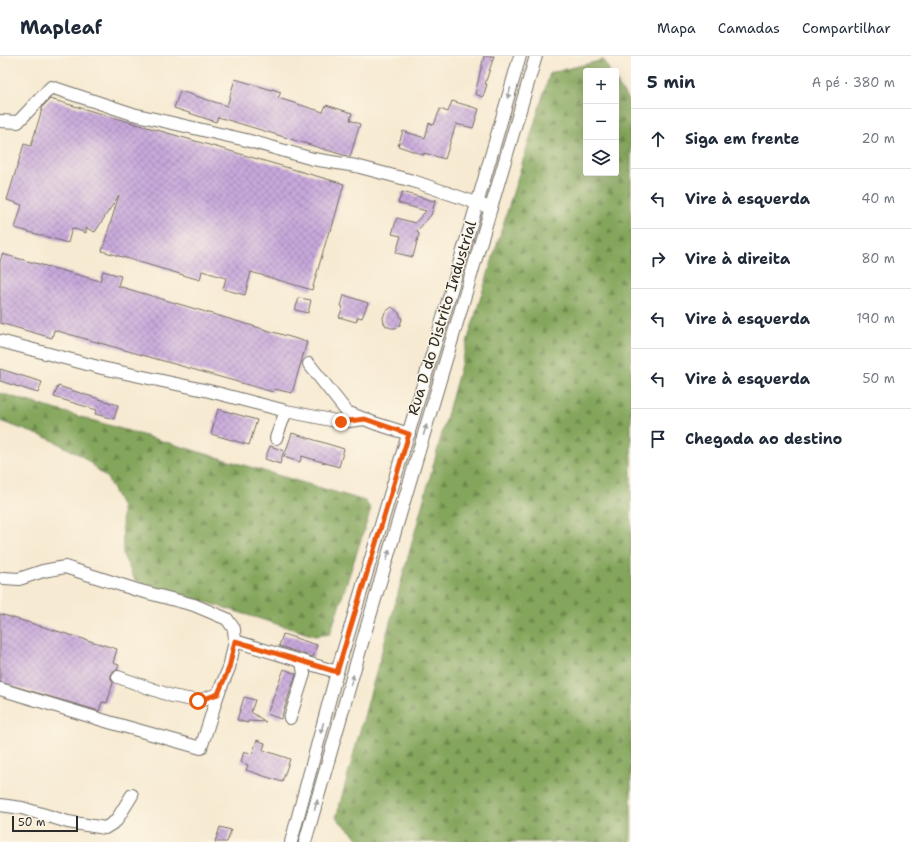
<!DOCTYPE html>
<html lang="pt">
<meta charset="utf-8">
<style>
:root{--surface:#fff;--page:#f6f6f7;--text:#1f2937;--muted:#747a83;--line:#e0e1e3}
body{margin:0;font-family:"Shantell Sans",sans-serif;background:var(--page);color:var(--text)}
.controls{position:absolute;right:12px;top:12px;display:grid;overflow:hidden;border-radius:4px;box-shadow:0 4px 16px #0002}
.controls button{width:36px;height:36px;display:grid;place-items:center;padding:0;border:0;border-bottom:1px solid var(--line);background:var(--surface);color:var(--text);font:20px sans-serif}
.scale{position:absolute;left:12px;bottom:10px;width:66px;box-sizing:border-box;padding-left:4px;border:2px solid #2b2b2b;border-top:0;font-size:11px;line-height:14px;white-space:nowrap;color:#2b2b2b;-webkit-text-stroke:3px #fcf5e5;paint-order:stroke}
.stop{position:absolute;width:12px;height:12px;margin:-9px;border:3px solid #ea580c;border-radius:50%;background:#fff}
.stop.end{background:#ea580c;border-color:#fff;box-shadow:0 1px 4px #0008}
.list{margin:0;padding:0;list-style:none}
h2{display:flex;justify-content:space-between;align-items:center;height:52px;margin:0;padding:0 16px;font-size:17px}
h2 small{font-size:13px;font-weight:400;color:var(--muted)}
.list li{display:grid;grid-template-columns:26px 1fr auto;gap:12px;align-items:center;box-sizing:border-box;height:60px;padding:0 16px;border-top:1px solid var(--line)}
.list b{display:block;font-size:15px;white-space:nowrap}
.list em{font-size:13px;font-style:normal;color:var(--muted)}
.icon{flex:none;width:22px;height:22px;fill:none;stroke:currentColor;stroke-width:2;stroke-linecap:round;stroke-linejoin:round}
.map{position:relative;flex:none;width:631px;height:786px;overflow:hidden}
header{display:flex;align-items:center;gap:24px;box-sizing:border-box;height:56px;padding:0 20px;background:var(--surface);border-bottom:1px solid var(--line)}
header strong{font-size:19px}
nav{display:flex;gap:22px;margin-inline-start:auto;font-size:14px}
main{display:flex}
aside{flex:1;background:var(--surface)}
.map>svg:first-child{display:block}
</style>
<header>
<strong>Mapleaf</strong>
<nav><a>Mapa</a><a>Camadas</a><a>Compartilhar</a></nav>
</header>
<main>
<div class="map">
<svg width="631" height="786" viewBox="0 0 631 786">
<defs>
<pattern id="forest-firs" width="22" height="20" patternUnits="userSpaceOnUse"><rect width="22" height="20" fill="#84a65b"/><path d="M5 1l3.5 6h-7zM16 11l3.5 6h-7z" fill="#6c874b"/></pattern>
<pattern id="building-cross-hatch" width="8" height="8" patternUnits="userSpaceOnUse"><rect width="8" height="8" fill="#c8a8db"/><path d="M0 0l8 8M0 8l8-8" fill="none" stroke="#a389b2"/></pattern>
</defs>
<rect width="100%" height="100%" fill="#fcf5e5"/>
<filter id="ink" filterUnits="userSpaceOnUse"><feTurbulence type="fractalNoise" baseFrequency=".025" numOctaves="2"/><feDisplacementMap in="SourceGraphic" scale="8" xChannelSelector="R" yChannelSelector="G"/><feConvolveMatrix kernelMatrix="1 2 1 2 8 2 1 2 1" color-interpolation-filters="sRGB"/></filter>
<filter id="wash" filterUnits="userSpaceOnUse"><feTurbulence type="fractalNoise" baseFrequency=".012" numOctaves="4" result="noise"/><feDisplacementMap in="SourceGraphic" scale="16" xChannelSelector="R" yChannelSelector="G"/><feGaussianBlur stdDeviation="0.9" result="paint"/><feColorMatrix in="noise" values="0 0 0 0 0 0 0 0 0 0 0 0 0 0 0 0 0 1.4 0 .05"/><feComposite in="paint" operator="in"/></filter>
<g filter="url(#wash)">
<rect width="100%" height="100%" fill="#f7ead2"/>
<!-- forest -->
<g fill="url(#forest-firs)" stroke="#586843">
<path d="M 603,4 L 610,15 L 586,15 L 586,117 L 616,117 L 616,25 L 631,49 L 631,786 L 368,786 L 359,783 L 336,762 L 470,276 L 550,17 Z"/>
<path d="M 0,337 L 365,445 L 371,453 L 330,578 L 315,580 L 135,524 L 123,499 L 122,451 L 107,422 L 82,400 L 50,383 L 0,365 Z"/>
</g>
<g id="blocks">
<!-- building -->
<g fill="url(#building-cross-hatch)">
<path d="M 484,0 L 494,0 L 485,28 L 487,28 L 483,41 L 475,38 Z"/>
<path d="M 235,23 L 272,34 L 272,33 L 281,36 L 278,42 L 323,56 L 326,49 L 352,57 L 350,64 L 360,68 L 350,101 L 218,61 L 216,66 L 174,52 L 180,35 L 227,50 Z"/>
<path d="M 50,43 L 344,128 L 331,175 L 329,175 L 312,234 L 251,216 L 245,239 L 223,233 L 226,222 L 202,215 L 200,224 L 102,195 L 119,139 L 95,176 L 86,172 L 86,177 L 72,172 L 68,187 L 15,172 L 22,149 L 7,144 L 24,88 L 31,90 L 43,50 Z"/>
<path d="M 452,45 L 479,53 L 473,72 L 456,68 L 445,103 L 424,97 L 424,99 L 398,90 L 403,75 L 425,82 L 429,67 L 434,69 L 440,53 L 448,56 Z"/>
<path d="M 402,136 L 434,145 L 436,143 L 431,159 L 417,175 L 419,178 L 413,201 L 396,197 L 401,180 L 392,178 L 397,162 L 415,167 L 426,155 L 398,147 Z"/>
<path d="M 2,198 L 100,225 L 103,215 L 121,220 L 118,230 L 307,286 L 292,337 L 274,333 L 273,336 L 54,274 L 52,282 L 0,267 L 0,206 Z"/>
<path d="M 344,239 L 368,247 L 362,262 L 358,261 L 356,266 L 339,261 L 343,251 L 341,250 Z"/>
<path d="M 299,242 L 311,244 L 308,257 L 295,254 Z"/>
<path d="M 392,251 L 399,257 L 402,263 L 400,269 L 396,272 L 391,272 L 386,270 L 384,267 L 383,262 L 385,256 Z"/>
<path d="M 0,313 L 42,326 L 38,337 L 0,325 Z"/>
<path d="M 58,330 L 118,349 L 114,363 L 95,358 L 97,354 L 54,341 Z"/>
<path d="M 218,353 L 257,364 L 249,389 L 211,378 Z"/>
<path d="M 292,377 L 344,393 L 339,411 L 302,400 L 300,406 L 284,401 Z"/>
<path d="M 270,390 L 284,395 L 280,408 L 265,403 Z"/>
<path d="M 0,558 L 117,593 L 113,607 L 119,609 L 117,614 L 113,615 L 111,619 L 111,623 L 113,627 L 107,647 L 102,646 L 99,655 L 0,626 Z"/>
<path d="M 283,578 L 317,589 L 313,601 L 279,590 Z"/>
<path d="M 284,613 L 296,618 L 281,663 L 267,658 Z"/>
<path d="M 244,641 L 255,644 L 251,656 L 266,666 L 248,665 L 248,667 L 237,664 Z"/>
<path d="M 257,684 L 265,687 L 263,694 L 290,703 L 282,726 L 246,714 L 248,709 L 241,706 L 244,695 L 252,698 Z"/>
<path d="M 220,771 L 231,774 L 227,786 L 215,786 Z"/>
</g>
</g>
</g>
<g filter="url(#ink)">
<use href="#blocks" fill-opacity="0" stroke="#726e65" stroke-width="1"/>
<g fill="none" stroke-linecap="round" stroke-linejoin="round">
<!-- minor casing -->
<g stroke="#726e65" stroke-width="14">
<g id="minor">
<path d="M 0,65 L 18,66 L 51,31 L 133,58 L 246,84 L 313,103 L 356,110 L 413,125 L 485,150"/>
<path d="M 0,285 L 102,312 L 209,335 L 286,355 L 341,366 L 365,363"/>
<path d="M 309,308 L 347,356 L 374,367 L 409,378"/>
<path d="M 276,382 L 286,355"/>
<path d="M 4,522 L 19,523 L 43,515 L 65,511 L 137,534 L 194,549 L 227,563 L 234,573 L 235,585"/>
<path d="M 118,621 L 172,640 L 198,645 L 218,638 L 229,612 L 235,585 L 337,616"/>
<path d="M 0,633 L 109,666 L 201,692 L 218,638"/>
<path d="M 290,662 L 304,618 L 302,606"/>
<path d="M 0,749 L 22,752 L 68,766 L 105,772 L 116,765 L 132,739"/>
<path d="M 291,786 L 337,616 L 477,148 L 520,0"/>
<path d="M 305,786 L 362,587 L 536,0"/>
</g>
</g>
<!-- minor -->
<use href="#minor" stroke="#fff" stroke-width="12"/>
</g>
<!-- one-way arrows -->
<defs><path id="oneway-solid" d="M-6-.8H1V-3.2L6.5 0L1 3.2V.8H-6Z"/></defs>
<g fill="#a0a0a0">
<use href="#oneway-solid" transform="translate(509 37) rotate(106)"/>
<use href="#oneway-solid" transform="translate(425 374) rotate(-73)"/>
<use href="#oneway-solid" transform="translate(388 499) rotate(-73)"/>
<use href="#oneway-solid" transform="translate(352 624) rotate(-74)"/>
<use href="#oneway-solid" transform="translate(322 672) rotate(105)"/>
<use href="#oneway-solid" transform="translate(316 749) rotate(-74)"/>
</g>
</g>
<g fill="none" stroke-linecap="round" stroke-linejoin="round" filter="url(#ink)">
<!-- route -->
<path stroke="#ea580c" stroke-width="5" d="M 198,645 L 218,638 L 229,612 L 235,585 L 337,616 L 409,378 L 365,363 L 341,366"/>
</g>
<g text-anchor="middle" stroke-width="3" stroke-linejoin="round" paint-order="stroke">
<!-- street labels -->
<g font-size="15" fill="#2b2b2b" stroke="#fcf5e5">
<text transform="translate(442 262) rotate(-73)" y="5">Rua D do Distrito Industrial</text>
</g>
</g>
</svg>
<div class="controls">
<button>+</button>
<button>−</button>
<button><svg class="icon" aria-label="layers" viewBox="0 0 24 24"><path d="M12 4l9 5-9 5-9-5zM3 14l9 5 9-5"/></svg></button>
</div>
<div class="scale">50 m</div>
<div class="stop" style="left:198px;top:645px"></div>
<div class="stop end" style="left:341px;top:366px"></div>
</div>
<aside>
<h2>5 min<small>A pé · 380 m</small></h2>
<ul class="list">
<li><svg class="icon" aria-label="ahead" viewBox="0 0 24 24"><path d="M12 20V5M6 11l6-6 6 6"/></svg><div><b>Siga em frente</b></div><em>20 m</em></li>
<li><svg class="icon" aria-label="left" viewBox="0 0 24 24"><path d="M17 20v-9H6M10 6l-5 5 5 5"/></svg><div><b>Vire à esquerda</b></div><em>40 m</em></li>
<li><svg class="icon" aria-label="right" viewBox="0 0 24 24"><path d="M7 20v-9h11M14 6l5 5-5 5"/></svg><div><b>Vire à direita</b></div><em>80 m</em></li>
<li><svg class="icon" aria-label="left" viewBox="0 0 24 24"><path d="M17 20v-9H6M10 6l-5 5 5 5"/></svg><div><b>Vire à esquerda</b></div><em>190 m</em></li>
<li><svg class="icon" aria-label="left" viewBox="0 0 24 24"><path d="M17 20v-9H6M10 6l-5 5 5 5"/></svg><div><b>Vire à esquerda</b></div><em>50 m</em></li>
<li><svg class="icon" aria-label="arrive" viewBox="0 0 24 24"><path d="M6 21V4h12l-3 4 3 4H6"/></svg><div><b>Chegada ao destino</b></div></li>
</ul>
</aside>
</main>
